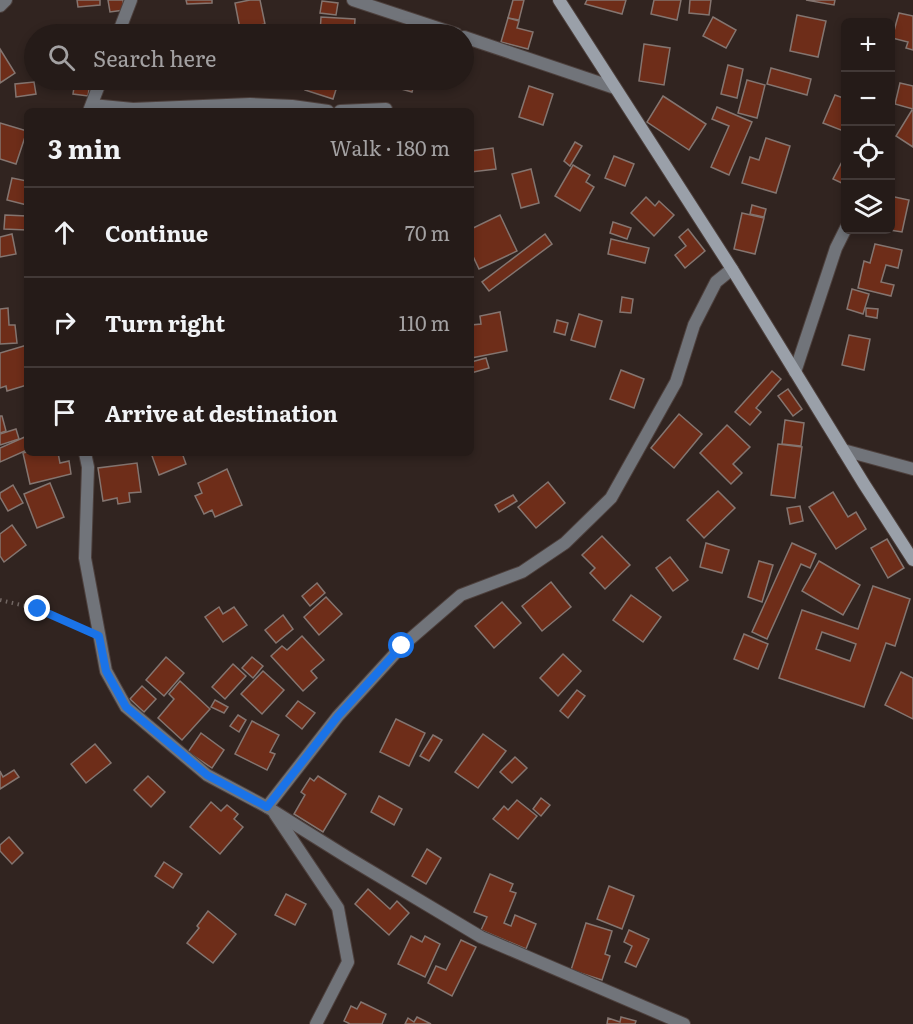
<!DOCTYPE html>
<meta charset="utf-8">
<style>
:root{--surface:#251b18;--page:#312825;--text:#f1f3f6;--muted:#a3a1a2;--line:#423937}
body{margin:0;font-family:Literata,serif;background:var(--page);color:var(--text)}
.controls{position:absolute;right:18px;top:18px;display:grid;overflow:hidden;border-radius:9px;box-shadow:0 3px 9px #0003}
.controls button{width:54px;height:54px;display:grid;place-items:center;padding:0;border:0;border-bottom:2px solid var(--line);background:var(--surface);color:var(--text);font:30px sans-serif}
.stop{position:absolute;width:18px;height:18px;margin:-14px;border:4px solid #1a73e8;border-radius:50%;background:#fff}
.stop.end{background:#1a73e8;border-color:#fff;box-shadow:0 2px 6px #0008}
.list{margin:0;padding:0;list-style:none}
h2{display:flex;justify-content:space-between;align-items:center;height:78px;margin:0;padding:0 24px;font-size:26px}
h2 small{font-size:20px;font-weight:400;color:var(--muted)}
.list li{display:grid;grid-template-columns:39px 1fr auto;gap:18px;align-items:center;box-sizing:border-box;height:90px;padding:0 24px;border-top:2px solid var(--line)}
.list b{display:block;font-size:22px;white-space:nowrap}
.list em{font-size:20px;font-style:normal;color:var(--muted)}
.icon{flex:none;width:33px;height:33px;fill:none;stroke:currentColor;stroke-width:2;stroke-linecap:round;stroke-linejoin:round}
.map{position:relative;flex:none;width:913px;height:1024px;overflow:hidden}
.search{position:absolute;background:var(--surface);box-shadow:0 3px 9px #0003;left:24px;top:24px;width:450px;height:66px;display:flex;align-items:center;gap:15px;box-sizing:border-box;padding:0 21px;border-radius:33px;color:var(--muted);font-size:22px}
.panel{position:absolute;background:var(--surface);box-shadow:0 3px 9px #0003;left:24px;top:108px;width:450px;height:348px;border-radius:9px}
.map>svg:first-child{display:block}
</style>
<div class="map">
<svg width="913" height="1024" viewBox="0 0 913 1024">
<rect width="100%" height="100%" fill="#312420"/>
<!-- building -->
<g fill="#6e2d19" stroke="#847570" stroke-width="1.5" fill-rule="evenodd">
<path d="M 77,0 L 100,0 L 100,5 L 78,7 Z"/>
<path d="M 108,0 L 123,0 L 124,10 L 110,12 Z"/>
<path d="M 186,0 L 212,0 L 212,3 L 187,4 Z"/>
<path d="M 250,0 L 260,0 L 265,24 L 240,29 L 235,3 Z"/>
<path d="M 513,0 L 524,0 L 519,20 L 508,18 Z"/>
<path d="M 587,0 L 626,0 L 622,14 L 585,4 Z"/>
<path d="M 654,0 L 681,0 L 677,20 L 651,14 Z"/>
<path d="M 690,0 L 711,0 L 709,15 L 689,13 Z"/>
<path d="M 806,0 L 835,0 L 834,5 Z"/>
<path d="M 322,1 L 338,3 L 336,15 L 320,13 Z"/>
<path d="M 899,13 L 913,16 L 913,50 L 906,48 L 908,42 L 892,38 Z"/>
<path d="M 797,15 L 826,21 L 818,57 L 790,51 Z"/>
<path d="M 321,17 L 355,19 L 354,34 L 320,34 Z"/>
<path d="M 713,17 L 736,30 L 726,48 L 703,36 Z"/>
<path d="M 508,18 L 519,21 L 517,28 L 533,32 L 528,49 L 501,42 Z"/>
<path d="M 644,44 L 670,48 L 664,85 L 639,81 Z"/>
<path d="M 32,45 L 34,46 L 34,63 L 30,63 Z"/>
<path d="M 0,49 L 15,73 L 0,83 Z"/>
<path d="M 728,65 L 743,69 L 737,98 L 721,94 Z"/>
<path d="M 771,68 L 811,79 L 807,95 L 767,84 Z"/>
<path d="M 308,80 L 339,80 L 333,99 L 305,90 Z"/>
<path d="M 381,80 L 415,80 L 412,92 L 380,83 Z"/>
<path d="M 747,80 L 765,85 L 757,118 L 738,113 Z"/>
<path d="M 75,81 L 90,83 L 88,96 L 73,94 Z"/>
<path d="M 34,82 L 36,94 L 16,97 L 15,84 Z"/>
<path d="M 900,83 L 913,86 L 913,109 L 895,104 Z"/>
<path d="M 529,86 L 553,94 L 543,125 L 519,117 Z"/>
<path d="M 835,95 L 846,99 L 846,132 L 823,123 Z"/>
<path d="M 663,96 L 706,124 L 689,150 L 647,122 Z"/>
<path d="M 717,107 L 752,122 L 729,175 L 711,167 L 729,126 L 712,119 Z"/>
<path d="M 912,110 L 913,111 L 913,147 L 896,136 Z"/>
<path d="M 0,123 L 27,131 L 16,164 L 0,159 Z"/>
<path d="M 766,138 L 790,146 L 776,193 L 742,183 L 750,157 L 759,160 Z"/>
<path d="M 575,142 L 582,146 L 570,166 L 564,161 Z"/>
<path d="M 493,148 L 496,169 L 471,172 L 471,151 Z"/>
<path d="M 614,156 L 634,164 L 625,186 L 605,178 Z"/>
<path d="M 844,158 L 846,159 L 846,185 L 833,179 Z"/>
<path d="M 573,165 L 590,175 L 586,182 L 594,187 L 580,211 L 555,196 Z"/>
<path d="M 531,169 L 539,203 L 521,208 L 512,174 Z"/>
<path d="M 12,178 L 27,181 L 27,205 L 7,200 Z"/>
<path d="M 890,196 L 909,200 L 902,232 L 890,230 Z"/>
<path d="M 646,197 L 655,206 L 659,201 L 674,215 L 654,236 L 631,213 Z"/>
<path d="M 752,205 L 766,209 L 764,217 L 750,214 Z"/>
<path d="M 742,213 L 764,218 L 755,254 L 734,249 Z"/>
<path d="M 5,215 L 27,216 L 27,230 L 4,229 Z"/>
<path d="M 500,215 L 517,251 L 479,269 L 471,252 L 471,229 Z"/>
<path d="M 613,222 L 631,228 L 627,239 L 610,233 Z"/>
<path d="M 688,229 L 705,251 L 685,268 L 675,255 L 686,246 L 679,237 Z"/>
<path d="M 12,234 L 16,254 L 0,257 L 0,237 Z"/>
<path d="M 545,234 L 552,244 L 489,291 L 482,282 Z"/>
<path d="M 611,239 L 649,248 L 645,263 L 608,254 Z"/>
<path d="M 875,244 L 902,250 L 898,268 L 886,265 L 881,282 L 894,285 L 891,296 L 858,288 L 864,261 L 870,263 Z"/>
<path d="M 852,289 L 869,294 L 863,314 L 847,309 Z"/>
<path d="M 622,297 L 633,299 L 631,313 L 620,312 Z"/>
<path d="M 8,308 L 9,325 L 15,325 L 17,343 L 0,344 L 0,309 Z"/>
<path d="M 866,308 L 878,309 L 877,318 L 866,316 Z"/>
<path d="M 500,312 L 507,351 L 471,358 L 471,325 L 481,324 L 480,316 Z"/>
<path d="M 579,314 L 602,321 L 595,347 L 571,340 Z"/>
<path d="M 557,320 L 568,323 L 565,335 L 554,332 Z"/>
<path d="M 849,335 L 870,339 L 864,370 L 842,365 Z"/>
<path d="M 27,345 L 27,385 L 7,391 L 6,386 L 0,388 L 0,353 Z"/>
<path d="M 486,358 L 489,368 L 471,373 L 471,362 Z"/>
<path d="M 621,370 L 644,379 L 634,408 L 610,399 Z"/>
<path d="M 772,371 L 781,379 L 756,408 L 761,412 L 750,425 L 735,412 Z"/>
<path d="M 788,389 L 802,409 L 793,416 L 778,396 Z"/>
<path d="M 679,414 L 702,434 L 674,468 L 651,448 Z"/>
<path d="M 0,416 L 2,416 L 6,431 L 0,433 Z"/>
<path d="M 785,420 L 804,423 L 801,446 L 782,444 Z"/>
<path d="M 727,425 L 750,447 L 733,464 L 742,473 L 731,484 L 700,453 Z"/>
<path d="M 16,429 L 19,439 L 0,445 L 0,434 Z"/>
<path d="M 27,436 L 27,450 L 0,462 L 0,448 Z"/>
<path d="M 778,444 L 802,447 L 795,498 L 771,495 Z"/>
<path d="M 27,452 L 58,453 L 60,463 L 69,461 L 71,474 L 30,484 L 23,453 Z"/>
<path d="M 151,453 L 182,453 L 186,464 L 159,475 Z"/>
<path d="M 137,463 L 141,492 L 129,493 L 130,502 L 118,504 L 117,498 L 103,501 L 98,468 Z"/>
<path d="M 227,469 L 242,505 L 215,517 L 212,510 L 204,514 L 195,496 L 202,493 L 198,483 Z"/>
<path d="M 548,482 L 565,503 L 536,528 L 518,507 Z"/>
<path d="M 50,483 L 64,517 L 37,528 L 24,494 Z"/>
<path d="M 13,485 L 23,503 L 8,511 L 0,497 L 0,493 Z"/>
<path d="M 718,491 L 735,508 L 704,538 L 687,520 Z"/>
<path d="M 833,492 L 848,517 L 856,512 L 866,529 L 836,549 L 809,507 Z"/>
<path d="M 513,495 L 517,501 L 499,512 L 495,505 Z"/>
<path d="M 800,506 L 803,521 L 790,524 L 787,508 Z"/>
<path d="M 12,525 L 26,545 L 4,562 L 0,556 L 0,534 Z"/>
<path d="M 602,536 L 630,565 L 605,589 L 590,573 L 595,568 L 582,555 Z"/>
<path d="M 887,539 L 904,568 L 888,578 L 871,548 Z"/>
<path d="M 706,543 L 729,550 L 722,573 L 700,567 Z"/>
<path d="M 792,543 L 816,554 L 810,568 L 801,564 L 767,639 L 752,632 Z"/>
<path d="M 670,557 L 688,580 L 673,591 L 656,568 Z"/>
<path d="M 759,561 L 773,565 L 762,602 L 748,597 Z"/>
<path d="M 819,561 L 860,585 L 843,615 L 802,591 Z"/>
<path d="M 551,582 L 571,607 L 542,631 L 522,606 Z"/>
<path d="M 317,583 L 325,593 L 310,606 L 302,596 Z"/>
<path d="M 873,586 L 910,599 L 895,646 L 886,643 L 864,707 L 779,678 L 802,610 L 858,629 ZM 822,632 L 856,644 L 850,661 L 816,649 Z"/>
<path d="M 631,595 L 661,617 L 643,642 L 613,620 Z"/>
<path d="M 326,597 L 342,614 L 319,635 L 304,617 Z"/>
<path d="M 502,602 L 521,623 L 494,648 L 475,626 Z"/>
<path d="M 219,607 L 223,614 L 234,607 L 247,625 L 223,642 L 205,617 Z"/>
<path d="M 283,615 L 293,629 L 276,643 L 265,630 Z"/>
<path d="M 744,634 L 768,644 L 758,669 L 734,659 Z"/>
<path d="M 302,636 L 324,660 L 311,671 L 317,678 L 303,691 L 271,656 L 282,646 L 287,650 Z"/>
<path d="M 563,654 L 581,671 L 558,696 L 540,678 Z"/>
<path d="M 166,657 L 184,673 L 164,696 L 146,680 Z"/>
<path d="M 252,657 L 263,666 L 253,678 L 242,668 Z"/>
<path d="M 233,664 L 246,676 L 225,699 L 212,687 Z"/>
<path d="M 263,671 L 284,690 L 262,714 L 241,694 Z"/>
<path d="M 901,672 L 913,678 L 913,719 L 885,705 Z"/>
<path d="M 180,681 L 210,709 L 182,740 L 158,718 L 174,699 L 169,694 Z"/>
<path d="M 142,686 L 156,699 L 144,712 L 130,699 Z"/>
<path d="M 577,690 L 585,696 L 568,718 L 560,711 Z"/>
<path d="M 215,700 L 228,707 L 224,713 L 211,707 Z"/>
<path d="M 298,701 L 315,713 L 302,729 L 286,716 Z"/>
<path d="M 238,715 L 246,720 L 239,732 L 230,726 Z"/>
<path d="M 396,719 L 425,733 L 409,766 L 380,752 Z"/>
<path d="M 252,721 L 279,735 L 270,752 L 275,754 L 267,770 L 235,754 Z"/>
<path d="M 201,733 L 224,750 L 212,768 L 188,752 Z"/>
<path d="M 483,734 L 506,751 L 478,788 L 455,772 Z"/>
<path d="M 433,735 L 442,740 L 429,761 L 420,756 Z"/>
<path d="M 95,744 L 111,763 L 86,783 L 71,764 Z"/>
<path d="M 515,757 L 527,768 L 512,783 L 500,772 Z"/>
<path d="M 14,770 L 19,777 L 0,789 L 0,771 L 3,777 Z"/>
<path d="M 148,776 L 165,792 L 151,807 L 134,790 Z"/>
<path d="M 318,776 L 346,794 L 323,832 L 294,814 L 305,795 L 301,792 L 310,778 L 314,781 Z"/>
<path d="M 379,796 L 402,809 L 394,825 L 371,812 Z"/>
<path d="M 541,798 L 550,805 L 541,816 L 533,809 Z"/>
<path d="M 517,800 L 537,816 L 518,839 L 493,819 L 504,806 L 508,810 Z"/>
<path d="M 211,802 L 221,811 L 227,805 L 238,814 L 234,819 L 243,827 L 220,854 L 190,827 Z"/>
<path d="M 9,837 L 23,853 L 12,864 L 0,851 L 0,845 Z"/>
<path d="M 427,849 L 441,858 L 426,884 L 412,876 Z"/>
<path d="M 164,862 L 182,874 L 173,888 L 155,876 Z"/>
<path d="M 490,874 L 513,884 L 510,891 L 516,893 L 504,923 L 511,926 L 515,915 L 536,924 L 526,949 L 481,930 L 487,917 L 474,912 Z"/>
<path d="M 609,886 L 634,896 L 622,929 L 597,919 Z"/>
<path d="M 368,889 L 390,909 L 397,901 L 409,913 L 389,935 L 355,904 Z"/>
<path d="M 286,894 L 306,904 L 295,925 L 275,915 Z"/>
<path d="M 208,911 L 236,934 L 213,963 L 187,943 L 199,928 L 197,926 Z"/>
<path d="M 586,923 L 612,931 L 605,954 L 610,956 L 602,980 L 571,970 Z"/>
<path d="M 629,930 L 649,939 L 636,967 L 625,962 L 632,946 L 624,942 Z"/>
<path d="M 411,936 L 422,942 L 425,936 L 440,944 L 425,977 L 398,964 Z"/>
<path d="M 461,940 L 476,947 L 452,996 L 428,983 L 436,966 L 446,970 Z"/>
<path d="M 361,1002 L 386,1014 L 382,1024 L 350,1024 L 344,1021 L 351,1006 L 357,1009 Z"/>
<path d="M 417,1017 L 431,1024 L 405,1024 L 408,1018 L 414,1022 Z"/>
<path d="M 621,1017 L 636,1021 L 635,1024 L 607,1024 L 608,1018 L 620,1022 Z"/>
</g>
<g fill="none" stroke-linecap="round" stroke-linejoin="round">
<!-- minor casing -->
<g stroke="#4d403d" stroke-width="14">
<g id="minor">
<path d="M 353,0 L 456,34"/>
<path d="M 0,6 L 6,0"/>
<path d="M 118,34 L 131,0"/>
<path d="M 464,37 L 615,88"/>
<path d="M 92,105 L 133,109 L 250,104 L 292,106 L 328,111"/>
<path d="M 89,111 L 101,80"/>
<path d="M 340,111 L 386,109"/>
<path d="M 795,372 L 836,248 L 846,228"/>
<path d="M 843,450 L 913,469"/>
<path d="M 85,453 L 88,467 L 85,558 L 106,671 L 126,707 L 207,775 L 267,807 L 347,857 L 481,937 L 684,1024"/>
<path d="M 267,807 L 338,716 L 402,646 L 461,595 L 522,572 L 565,543 L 611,498 L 676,382 L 694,325 L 716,282 L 732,269"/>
<path d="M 275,814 L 338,908 L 348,962 L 316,1024"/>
</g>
</g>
<!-- secondary casing -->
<g stroke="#4d403d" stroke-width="14">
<path id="secondary" d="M 559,0 L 732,269 L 864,484 L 913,560"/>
</g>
<!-- path -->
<path stroke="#726763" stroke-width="4" stroke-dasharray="1.5 4.5" stroke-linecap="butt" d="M 0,600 L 38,609 L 85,629"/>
<!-- minor -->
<use href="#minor" stroke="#71747a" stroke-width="12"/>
<!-- secondary -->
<use href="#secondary" stroke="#9aa0a9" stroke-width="12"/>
</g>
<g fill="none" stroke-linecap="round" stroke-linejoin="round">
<!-- route -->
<path stroke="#1a73e8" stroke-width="8" d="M 38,609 L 99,636 L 106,671 L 126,707 L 207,775 L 267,807 L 338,716 L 402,646"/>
</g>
</svg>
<div class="controls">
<button>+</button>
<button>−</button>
<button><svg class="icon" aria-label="locate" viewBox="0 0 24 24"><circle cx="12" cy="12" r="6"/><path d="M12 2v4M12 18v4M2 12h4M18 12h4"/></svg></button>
<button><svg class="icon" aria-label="layers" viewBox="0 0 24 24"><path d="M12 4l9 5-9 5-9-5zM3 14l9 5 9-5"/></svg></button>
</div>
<div class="stop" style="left:402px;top:646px"></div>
<div class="stop end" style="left:38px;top:609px"></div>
<div class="search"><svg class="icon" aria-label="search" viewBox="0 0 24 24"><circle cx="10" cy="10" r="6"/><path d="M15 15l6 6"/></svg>Search here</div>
<section class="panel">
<h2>3 min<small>Walk · 180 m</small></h2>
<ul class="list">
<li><svg class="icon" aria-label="ahead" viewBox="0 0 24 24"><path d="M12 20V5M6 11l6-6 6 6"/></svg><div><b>Continue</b></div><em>70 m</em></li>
<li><svg class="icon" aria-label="right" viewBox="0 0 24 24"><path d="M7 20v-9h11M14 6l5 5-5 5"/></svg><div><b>Turn right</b></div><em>110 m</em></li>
<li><svg class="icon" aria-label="arrive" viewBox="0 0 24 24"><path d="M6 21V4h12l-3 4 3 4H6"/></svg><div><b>Arrive at destination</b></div></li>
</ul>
</section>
</div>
